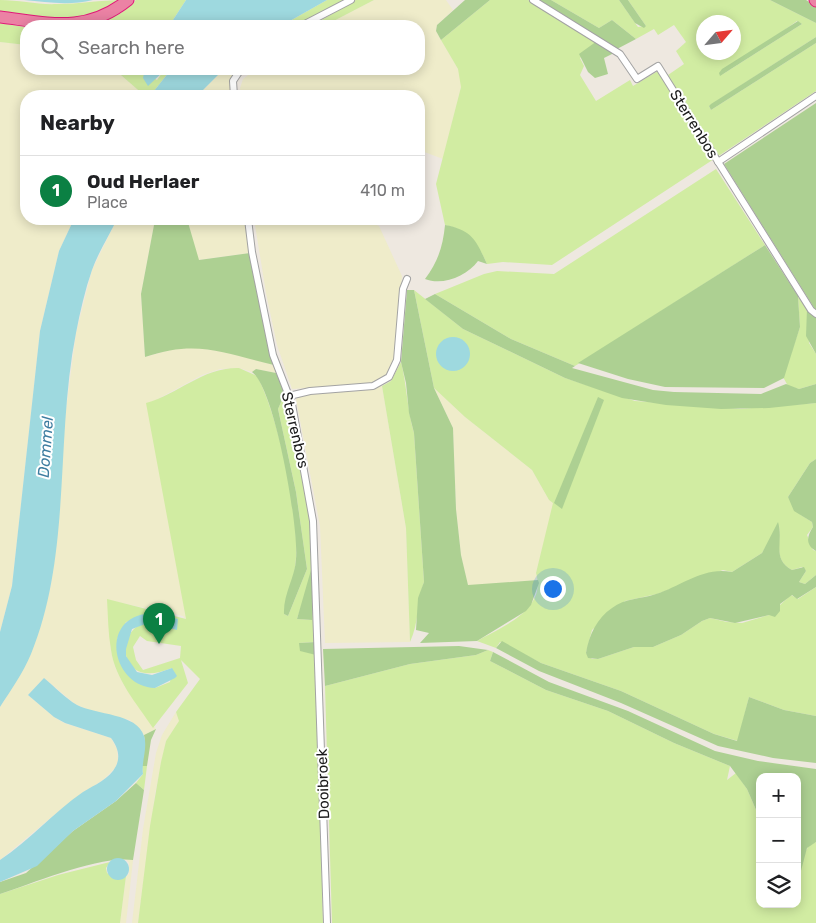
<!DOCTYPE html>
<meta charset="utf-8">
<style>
:root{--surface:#fff;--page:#f2f2f2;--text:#202124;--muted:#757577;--line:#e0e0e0;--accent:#0b8043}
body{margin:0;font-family:Rubik,sans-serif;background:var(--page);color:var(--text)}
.controls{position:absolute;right:15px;bottom:15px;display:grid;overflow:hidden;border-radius:10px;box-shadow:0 2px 12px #0003}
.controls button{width:45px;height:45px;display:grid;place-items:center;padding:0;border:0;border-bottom:1px solid var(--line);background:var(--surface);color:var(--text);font:25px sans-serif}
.compass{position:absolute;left:696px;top:15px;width:45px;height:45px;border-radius:50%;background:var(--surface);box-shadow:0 2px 12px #0003;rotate:62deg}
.you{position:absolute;left:552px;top:588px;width:18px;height:18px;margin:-12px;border:4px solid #fff;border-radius:50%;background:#1a73e8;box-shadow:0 0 0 8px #1a73e833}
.badge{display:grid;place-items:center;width:32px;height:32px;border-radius:50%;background:var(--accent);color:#fff;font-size:16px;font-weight:700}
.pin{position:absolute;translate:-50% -41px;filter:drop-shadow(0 1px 2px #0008)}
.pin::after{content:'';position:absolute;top:26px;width:18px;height:15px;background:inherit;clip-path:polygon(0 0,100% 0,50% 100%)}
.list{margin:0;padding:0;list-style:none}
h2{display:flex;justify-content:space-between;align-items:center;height:65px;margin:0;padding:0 20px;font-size:21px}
h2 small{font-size:16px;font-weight:400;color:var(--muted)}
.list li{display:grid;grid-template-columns:32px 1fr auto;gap:15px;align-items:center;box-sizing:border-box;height:70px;padding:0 20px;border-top:1px solid var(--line)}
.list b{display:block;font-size:19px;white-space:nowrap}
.list p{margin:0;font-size:16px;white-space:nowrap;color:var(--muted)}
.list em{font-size:16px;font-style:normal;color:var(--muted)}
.icon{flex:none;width:28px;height:28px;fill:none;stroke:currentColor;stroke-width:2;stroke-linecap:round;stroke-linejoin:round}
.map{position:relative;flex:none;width:816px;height:923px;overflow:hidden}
.search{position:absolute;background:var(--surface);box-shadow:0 2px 12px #0003;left:20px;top:20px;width:405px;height:55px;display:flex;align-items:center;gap:12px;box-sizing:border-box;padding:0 18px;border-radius:20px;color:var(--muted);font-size:19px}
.panel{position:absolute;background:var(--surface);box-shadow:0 2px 12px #0003;left:20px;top:90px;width:405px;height:135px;border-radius:20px}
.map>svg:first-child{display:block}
</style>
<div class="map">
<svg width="816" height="923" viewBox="0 0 816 923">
<rect width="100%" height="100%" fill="#eee8e0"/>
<!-- farmland -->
<g fill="#efecca">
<path d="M 374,0 L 446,0 L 453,10 L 437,25 L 436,31 L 458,69 L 461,79 L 461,87 L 443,159 L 419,150 L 419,96 L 241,96 L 240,88 L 243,79 L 256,69 L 419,69 L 419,26 L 324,26 Z"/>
<path d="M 0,42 L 26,45 L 26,69 L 114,69 L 145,96 L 26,96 L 26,219 L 74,219 L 59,251 L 40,331 L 12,586 L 0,632 Z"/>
<path d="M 224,69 L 237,69 L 231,81 L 231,96 L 197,96 Z"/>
<path d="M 117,219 L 158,219 L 154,225 L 141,294 L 145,357 L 176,348 L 194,347 L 231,353 L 274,365 L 276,373 L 256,369 L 252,372 L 239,368 L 220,369 L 202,375 L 154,401 L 186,620 L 183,616 L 108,600 L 111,651 L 115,667 L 125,687 L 156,729 L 144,735 L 130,720 L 93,712 L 75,704 L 44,678 L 28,695 L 54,717 L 64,723 L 111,738 L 117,749 L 118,761 L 115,768 L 104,779 L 65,806 L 0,860 L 0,707 L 21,673 L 43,617 L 51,584 L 57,535 L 63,433 L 76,333 L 92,270 Z"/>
<path d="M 187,219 L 245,219 L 250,253 L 198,260 Z"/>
<path d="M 254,219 L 362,219 L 379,226 L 402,276 L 395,359 L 388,376 L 374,383 L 292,389 L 277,345 L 266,293 Z"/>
<path d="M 382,386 L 406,528 L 410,642 L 325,643 L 320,526 L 296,399 L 300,395 L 313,393 L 361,391 Z"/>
<path d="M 434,388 L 465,417 L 532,470 L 549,500 L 554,503 L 536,573 L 538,580 L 468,586 L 461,555 L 456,509 L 453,428 Z"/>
<path d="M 176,712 L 180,721 L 166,741 L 155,794 L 138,923 L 132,923 L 143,829 L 156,753 L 162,735 Z"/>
<path d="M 126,859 L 133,860 L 126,923 L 120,923 L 126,876 L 129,874 L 129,863 Z"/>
</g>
<!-- grass -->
<g fill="#d1eca2" fill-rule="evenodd">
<path d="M 0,0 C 20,0 38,5 57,4 C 79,4 100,0 123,0 L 116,6 L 72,21 L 0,15 Z"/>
<path d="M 136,0 L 186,0 L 169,26 L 91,26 L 121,13 Z"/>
<path d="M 327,0 L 346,0 L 297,26 L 281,26 Z"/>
<path d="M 356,0 L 374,0 L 324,26 L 311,26 Z"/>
<path d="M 490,0 L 528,0 L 597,41 L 580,58 L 584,66 L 580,75 L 596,101 L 630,80 L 633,86 L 658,71 L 714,159 L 552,265 L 503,262 L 487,264 C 478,244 467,229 445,225 L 436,184 L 461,87 L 458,69 L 441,40 Z"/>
<path d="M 551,0 L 619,0 L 638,27 L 646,26 L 628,0 L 770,0 L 816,23 L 816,37 L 709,106 L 711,110 L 816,43 L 816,91 L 720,155 L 716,156 L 668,75 L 684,64 L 676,51 L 686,42 L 674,25 L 658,35 L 654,29 L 636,39 L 612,20 L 599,28 ZM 797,21 L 802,24 L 720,76 ZM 704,22 L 734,22 L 734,52 L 704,52 Z"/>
<path d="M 0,23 L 26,27 L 26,45 L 0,42 Z"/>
<path d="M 114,69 L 145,69 L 144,72 L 157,80 L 165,69 L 169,72 L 150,96 L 145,96 Z"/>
<path d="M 716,169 L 765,245 L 575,366 L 511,339 L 435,294 L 484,274 L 497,271 L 554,274 Z"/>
<path d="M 414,290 L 463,329 L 565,378 L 635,401 L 740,409 L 816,403 L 816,459 L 810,463 L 788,497 L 801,515 L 812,522 L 813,527 L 807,535 L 813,550 L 816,551 L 816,575 L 805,584 L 799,582 L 806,571 L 802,567 L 792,570 C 773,560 781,543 779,525 L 762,553 L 732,572 L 723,570 L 657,594 L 625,601 L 592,630 L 586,653 L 592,659 L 598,659 L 634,647 L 653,647 L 681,635 L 702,621 L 710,618 L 727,622 L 742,623 L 769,615 L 791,595 L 798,599 L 816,587 L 816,716 L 784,710 L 749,697 L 738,741 L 714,734 L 621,691 L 541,663 L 500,642 L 496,648 L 477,641 C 502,627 547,610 536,573 L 553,503 L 549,500 L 532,470 L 465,417 L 434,388 Z"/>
<path d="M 798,297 L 807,309 L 809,343 L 816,354 L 816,384 L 799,389 L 788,386 L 783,377 L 800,327 Z"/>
<path d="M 401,362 C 407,386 407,409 414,433 L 424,582 C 417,602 419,623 410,642 L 406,528 L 382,386 L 391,381 Z"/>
<path d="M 239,368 L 257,376 C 278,415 299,513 296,558 C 295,576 288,596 284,614 L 288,616 L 307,569 L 296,492 L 278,409 L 285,393 C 300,436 316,518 315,564 C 314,579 302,603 297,619 L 312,620 L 314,577 L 316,642 L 299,643 L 316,655 L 323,923 L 138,923 L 150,826 L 161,762 L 166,741 L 179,721 L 176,712 L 200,679 L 181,660 L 188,683 L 153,728 C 137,704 115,679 111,650 C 108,633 108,616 107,599 L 186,619 L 146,403 C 179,394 203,367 239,368 ZM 158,614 L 177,619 L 177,629 C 168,627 157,622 147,623 C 116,626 114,692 172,668 L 170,682 L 155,688 L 119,659 L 117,639 L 126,622 ZM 140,636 L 147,641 L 181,646 L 180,658 L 143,670 L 136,660 L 133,647 Z"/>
<path d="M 488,650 L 493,652 L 490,661 L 546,690 L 608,711 L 674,743 L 730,766 L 727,780 L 736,773 L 747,789 L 760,819 L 760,904 L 797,904 C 797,886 799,861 809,845 L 816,842 L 816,923 L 332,923 L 325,686 L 410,664 L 476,655 Z"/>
<path d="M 142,766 L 147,766 L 144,790 L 136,783 L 143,774 Z"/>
<path d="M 110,862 L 106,868 L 107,873 L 117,879 L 126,876 L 120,923 L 0,923 L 0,894 L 58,875 Z"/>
</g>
<!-- forest -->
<g fill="#add092">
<path d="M 465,0 L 490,0 L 441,40 L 436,31 L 437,25 Z"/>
<path d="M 538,0 L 551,0 L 599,28 L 612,20 L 636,39 L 617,49 Z"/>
<path d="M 619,0 L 628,0 L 646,26 L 644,28 L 635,23 Z"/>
<path d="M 770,0 L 806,0 L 816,6 L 816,23 Z"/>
<path d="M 798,21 L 802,24 L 720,76 L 719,73 L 722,69 Z"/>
<path d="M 816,37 L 816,43 L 711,110 L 709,106 L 711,104 Z"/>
<path d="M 597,41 L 614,53 L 604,58 L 608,74 L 595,78 L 588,72 L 579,54 Z"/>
<path d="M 816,103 L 816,311 L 724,164 Z"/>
<path d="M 158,219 L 187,219 L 199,260 L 250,253 L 274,365 C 224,353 197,339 145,357 L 141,294 L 154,225 Z"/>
<path d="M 445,225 C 472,230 476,240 487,264 L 478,261 C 467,276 443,286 425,279 C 438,262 443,246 445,225 Z"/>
<path d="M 765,245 L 798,296 L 800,327 L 784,378 L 764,388 L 665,387 L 628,379 L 578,363 Z"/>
<path d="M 407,290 L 414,290 L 434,388 L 453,428 L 456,509 L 461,555 L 468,585 L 538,580 L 539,583 L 531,605 L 526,611 L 477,641 L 420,643 L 429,633 L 416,630 L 418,598 L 424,582 L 414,433 L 409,413 L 406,383 L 401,362 Z"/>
<path d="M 435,294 L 511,339 L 575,366 L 572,368 L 653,390 L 674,392 L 761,394 L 786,384 L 799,389 L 816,384 L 816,403 L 769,408 L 721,409 L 666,405 L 622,398 L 565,378 L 463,329 L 425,299 Z"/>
<path d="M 807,309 L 816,318 L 816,354 L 806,336 Z"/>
<path d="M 256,369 L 276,373 L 285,393 L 278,409 L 296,492 L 307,569 L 288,616 L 284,614 C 283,594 295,578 296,559 C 299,528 275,388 252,372 Z"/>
<path d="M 598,397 L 604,400 L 562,509 L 554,503 Z"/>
<path d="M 816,459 L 816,551 C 805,545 807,536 813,527 L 812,522 L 794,511 L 788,497 L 810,463 Z"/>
<path d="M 778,522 C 784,541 771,559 792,570 L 804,567 L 806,571 L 799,582 L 805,584 L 816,575 L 816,587 L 797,599 L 792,595 L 780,604 L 780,611 L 775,617 L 769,615 L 735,623 L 710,618 L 702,621 L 681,635 L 653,647 L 634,647 L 598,659 L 588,658 L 586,653 C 589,635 597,618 612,608 C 625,598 641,599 656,594 C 681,586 704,566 732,572 L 762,553 Z"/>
<path d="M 315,565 L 312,620 L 297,619 L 311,570 Z"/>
<path d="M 502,641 L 541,663 L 621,691 L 714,734 L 737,741 L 749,697 L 784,710 L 816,716 L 816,763 L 773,758 L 718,746 L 621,703 L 539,671 L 496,648 Z"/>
<path d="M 316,642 L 316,655 L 300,651 L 299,643 Z"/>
<path d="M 459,646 L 488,650 L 476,655 L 410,664 L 325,686 L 323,649 Z"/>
<path d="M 493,652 L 549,682 L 628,711 L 715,751 L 758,761 L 816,769 L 816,842 L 807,848 L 797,886 L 797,777 L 760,777 L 760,819 L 747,789 L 730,766 L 674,743 L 608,711 L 546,690 L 490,661 Z"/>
<path d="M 156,729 L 151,740 L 147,766 L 142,766 L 145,743 L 144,735 Z"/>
<path d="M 136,783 L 144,790 L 133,860 C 101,855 33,883 0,894 L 0,882 L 26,873 L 73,831 L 116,801 Z"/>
</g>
<!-- water -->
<g fill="#9ed9df">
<path d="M 24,0 L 93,0 C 68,6 47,2 24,0 Z"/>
<path d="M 186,0 L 327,0 L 281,26 L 169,26 Z"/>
<path d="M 145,69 L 224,69 L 197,96 L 150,96 L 169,72 L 165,70 L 148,86 L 143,78 Z"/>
<path d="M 74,219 L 117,219 C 109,236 98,253 92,270 C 85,290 80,312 76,333 C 55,438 72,554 31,654 C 23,673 11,690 0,707 L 0,632 L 12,586 L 40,331 L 59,251 Z"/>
<circle cx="453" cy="354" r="17"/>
<path d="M 145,614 L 158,614 L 178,619 L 177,630 L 148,623 L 132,629 L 126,649 L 126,656 L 137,672 L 152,675 L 172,668 L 177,676 L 175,678 L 155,688 C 113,687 99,621 145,614 Z"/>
<path d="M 44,678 C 55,687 65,698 77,705 C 96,715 137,713 144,736 C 148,748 141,762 143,774 L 116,801 L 73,831 L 37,866 L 0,882 L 0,860 C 30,840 54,812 83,792 C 94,785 110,779 116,766 C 121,756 117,746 111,738 L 65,723 L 54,717 L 28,695 Z"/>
<circle cx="118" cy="869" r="11"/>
</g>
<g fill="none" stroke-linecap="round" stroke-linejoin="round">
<!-- minor casing -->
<g stroke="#a3a3a3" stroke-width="8">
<g id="minor">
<path d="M 533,0 L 620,54 L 637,79 L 658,66 L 811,310 L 816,314"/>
<path d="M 301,26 L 351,0"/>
<path d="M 234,96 L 233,81 L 241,69"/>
<path d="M 718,162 L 816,96"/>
<path d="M 248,219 L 252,252 L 273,355 L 292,404 L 313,521 L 327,923"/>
<path d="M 289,396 L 310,391 L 373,386 L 389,377 L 397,360 L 403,289 L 407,279"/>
</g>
</g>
<!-- motorway casing -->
<g stroke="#e01979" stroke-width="13">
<g id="motorway">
<path d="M 815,0 L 816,1"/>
<path d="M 0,17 C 49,23 86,34 128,0"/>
</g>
</g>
<!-- minor -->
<use href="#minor" stroke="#fff" stroke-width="6"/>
<!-- motorway -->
<use href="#motorway" stroke="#eb82a4" stroke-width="11"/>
</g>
<g text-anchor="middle" stroke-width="4" stroke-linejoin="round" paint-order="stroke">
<!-- street labels -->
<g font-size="15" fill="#1c1c1c" stroke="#fff">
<text transform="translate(694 124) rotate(58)" y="5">Sterrenbos</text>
<text transform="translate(295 430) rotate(77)" y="5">Sterrenbos</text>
<text transform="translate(323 784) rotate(-92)" y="5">Dooibroek</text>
</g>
<!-- water labels -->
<g font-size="16" font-style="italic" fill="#3e7da0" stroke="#fff">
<text transform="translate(45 447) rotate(-86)" y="6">Dommel</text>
</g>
</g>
</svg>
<div class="controls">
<button>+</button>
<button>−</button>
<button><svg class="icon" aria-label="layers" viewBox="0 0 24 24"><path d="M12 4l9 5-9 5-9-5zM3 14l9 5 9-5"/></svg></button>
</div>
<svg class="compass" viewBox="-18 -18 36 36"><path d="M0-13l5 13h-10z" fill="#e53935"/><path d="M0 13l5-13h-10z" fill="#757577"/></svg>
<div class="you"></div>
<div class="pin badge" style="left:159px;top:644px">1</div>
<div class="search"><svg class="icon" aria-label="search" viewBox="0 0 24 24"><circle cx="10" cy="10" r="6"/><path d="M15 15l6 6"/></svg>Search here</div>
<section class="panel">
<h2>Nearby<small></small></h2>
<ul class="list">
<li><span class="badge">1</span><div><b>Oud Herlaer</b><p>Place</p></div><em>410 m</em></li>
</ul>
</section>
</div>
